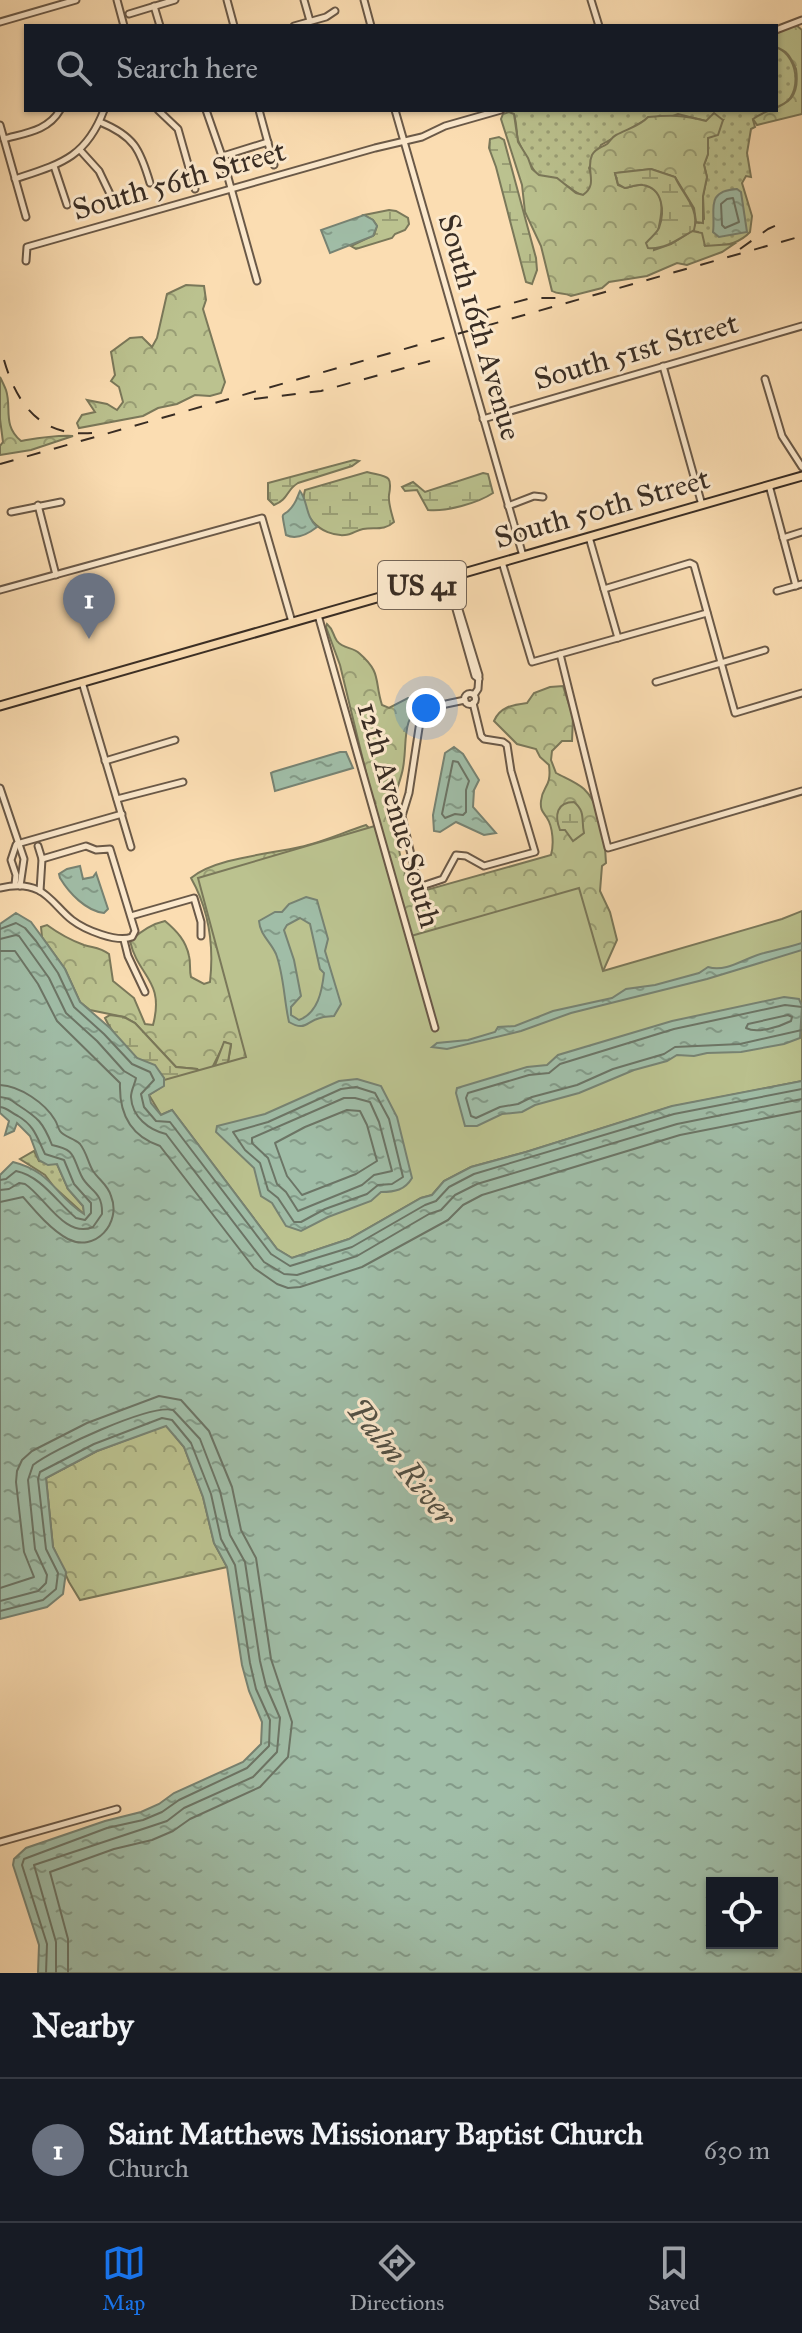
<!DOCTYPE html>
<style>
:root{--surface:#171b24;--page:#20242c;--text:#f1f3f6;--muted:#9ea1a6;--line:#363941;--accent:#1a73e8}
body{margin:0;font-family:"IM FELL Great Primer",serif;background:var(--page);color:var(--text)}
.controls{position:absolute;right:24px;bottom:24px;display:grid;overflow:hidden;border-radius:0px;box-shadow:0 2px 6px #0004}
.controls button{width:72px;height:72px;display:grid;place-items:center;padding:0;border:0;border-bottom:2px solid var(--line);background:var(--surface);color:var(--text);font:40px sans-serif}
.you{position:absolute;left:426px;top:708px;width:28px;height:28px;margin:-20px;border:6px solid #fff;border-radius:50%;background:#1a73e8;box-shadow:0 0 0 12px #1a73e833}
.badge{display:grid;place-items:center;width:52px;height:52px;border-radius:50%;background:var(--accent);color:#fff;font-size:26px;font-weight:700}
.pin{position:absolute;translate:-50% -66px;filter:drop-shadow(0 2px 4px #0008)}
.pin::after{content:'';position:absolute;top:42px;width:28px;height:24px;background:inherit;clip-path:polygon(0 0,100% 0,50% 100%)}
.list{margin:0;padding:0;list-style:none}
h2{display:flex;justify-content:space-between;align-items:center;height:104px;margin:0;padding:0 32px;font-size:34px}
h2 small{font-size:26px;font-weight:400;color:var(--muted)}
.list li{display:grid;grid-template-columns:52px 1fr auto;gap:24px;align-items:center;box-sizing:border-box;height:144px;padding:0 32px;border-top:2px solid var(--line)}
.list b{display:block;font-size:30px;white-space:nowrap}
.list p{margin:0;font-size:26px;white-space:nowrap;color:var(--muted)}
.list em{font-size:26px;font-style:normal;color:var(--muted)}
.icon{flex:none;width:44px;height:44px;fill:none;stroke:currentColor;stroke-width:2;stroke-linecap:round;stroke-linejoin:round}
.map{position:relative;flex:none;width:802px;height:1973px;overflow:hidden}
.search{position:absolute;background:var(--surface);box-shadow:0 2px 6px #0004;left:24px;right:24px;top:24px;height:88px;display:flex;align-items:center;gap:20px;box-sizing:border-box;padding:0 28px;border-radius:0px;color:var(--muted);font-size:30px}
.sheet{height:248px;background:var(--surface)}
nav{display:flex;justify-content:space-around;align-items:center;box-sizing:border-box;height:112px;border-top:2px solid var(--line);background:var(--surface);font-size:22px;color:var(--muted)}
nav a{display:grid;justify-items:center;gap:4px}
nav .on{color:var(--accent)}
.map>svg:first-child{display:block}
</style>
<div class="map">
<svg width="802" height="1973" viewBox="0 0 802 1973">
<defs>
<pattern id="grass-dots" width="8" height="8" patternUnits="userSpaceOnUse" patternTransform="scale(2)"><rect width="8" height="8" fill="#bbc28f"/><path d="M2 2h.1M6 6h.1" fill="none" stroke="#999e75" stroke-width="1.8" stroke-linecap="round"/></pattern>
<pattern id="forest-crowns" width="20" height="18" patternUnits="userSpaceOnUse" patternTransform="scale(2)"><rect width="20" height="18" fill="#bbc28f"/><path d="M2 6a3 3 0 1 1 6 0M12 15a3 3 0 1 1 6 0" fill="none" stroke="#999e75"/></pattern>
<pattern id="wetland-marsh" width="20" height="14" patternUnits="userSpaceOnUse" patternTransform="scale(2)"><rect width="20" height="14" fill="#bbc28f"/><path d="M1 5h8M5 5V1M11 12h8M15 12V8" fill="none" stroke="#999e75"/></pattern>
<pattern id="water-ripples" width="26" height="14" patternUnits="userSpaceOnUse" patternTransform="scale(2)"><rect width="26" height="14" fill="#a0bda7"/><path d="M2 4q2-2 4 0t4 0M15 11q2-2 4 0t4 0" fill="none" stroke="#839a88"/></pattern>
</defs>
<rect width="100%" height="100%" fill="#fbddb2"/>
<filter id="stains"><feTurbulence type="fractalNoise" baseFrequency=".0025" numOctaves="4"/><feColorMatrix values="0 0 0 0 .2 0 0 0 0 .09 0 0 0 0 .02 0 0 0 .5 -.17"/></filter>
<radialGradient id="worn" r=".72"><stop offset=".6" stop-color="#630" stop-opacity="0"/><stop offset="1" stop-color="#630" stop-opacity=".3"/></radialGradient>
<!-- grass -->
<g fill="url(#grass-dots)" stroke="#7a785a" stroke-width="2">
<path d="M 776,47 C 802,57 802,102 776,108 Z"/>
<path d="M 513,110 L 769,110 L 753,120 L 755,127 L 751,129 L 747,153 L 751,177 L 746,176 L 742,183 L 752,216 L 750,232 C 738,245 721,247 705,246 L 698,232 L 692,231 L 696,222 L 699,223 L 704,219 L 703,196 L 707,177 L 704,165 L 708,154 L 708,138 L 723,120 L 706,121 L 678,114 L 667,118 L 660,116 L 644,121 L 601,145 L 589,168 C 593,179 594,188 583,195 C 574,193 570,186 561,183 C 553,180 544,178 537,174 C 533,171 520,145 518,140 C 516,132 517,123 514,115 L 509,112 Z"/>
<path d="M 34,1151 L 39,1161 L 57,1164 L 68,1189 L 83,1206 L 85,1215 L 54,1187 L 45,1175 L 20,1159 Z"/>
</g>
<!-- forest -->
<g fill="url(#forest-crowns)" stroke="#7a785a" stroke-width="2">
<path d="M 796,25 L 802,30 L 802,114 L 757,125 L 753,119 C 773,104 802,110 796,69 C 790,57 789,52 776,47 L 776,30 Z"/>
<path d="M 509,112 L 514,114 L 518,142 L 528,158 L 532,169 L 539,175 L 557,178 L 576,193 L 583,195 C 599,184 585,170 592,155 C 596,148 601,148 607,144 C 610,141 612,137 616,135 C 627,129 640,126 648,117 C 672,115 682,115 706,121 L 714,113 L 723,120 L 718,135 L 708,138 L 708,154 L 704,165 L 707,177 L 703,196 L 703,223 L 696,222 L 694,208 L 675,177 L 651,169 L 615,173 L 618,185 L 625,188 C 631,187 638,184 644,185 C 675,192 656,230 654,250 L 671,244 L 692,231 L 702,233 L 705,246 L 734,244 L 722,252 L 687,265 L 677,263 L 647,276 L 609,282 L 602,288 L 571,296 C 564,292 559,295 552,291 L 541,246 L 525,212 L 522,185 L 501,119 L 503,114 Z"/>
<path d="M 186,285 L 204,286 L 206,300 L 203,309 L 225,382 L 221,393 L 210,396 L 195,395 L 177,404 L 158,408 L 143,416 L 79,428 L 77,423 L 82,415 L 95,412 L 87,400 L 107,404 L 117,410 L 123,402 L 119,387 L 111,381 L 115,375 L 111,352 L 130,338 L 142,337 L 152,347 L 157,338 L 167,294 Z"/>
<path d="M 0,377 C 2,381 4,385 6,390 C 12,408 2,425 21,441 C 39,438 55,435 73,436 L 31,450 L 0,455 L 0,446 L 3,442 L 0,419 Z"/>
<path d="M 327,624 C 334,630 332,634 337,641 C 343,649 353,647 359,653 C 382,673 374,680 382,705 L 389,708 L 408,698 L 424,700 C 400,721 408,741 403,768 C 401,781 392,798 393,811 C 395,830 402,881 416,893 L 551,855 C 554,845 553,827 547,818 C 543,812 540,810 541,801 C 542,786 552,788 549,765 L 540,757 L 536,749 L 517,744 L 494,721 C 500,707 512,705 527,703 L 534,693 L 550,687 L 563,686 L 573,717 L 572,741 L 562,741 L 552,751 L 551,760 L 556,773 C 565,778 576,782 584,789 C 601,805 605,840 606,863 L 602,866 L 600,891 L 610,912 L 617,940 L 604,969 L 594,974 L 433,1015 L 369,785 L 340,665 L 326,627 Z"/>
<path d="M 366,825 L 373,832 L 257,1042 L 236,1071 L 228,1062 L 231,1045 L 225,1042 L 207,1078 L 197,1069 L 176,1067 L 135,1023 L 124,1017 L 90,1010 L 80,1002 L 65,969 L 42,937 L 41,927 L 47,925 C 58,933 70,940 84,945 C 94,948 100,947 109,954 L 113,981 L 134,998 L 145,1024 L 153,1025 C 165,980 138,977 130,941 C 141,931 151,924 165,921 C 177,931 186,941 189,956 C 191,963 189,969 191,977 L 204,984 L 210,982 C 214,946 209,910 191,878 C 215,858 270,854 300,847 C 323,842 344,832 366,825 Z"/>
<path d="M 166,1425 L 184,1447 L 203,1497 L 214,1543 L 227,1567 L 80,1600 L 69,1582 L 53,1547 L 46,1478 L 97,1451 Z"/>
</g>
<!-- wetland -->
<g fill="url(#wetland-marsh)" stroke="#7a785a" stroke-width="2">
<path d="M 499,137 L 504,140 L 536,258 L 537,270 L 532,284 L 526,282 L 496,167 L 489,148 L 490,139 Z"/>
<path d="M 651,169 L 675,177 C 683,195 700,208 694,230 C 680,238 665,250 648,248 L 646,243 C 651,237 656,234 659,228 C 665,212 663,188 643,185 C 638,184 631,187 625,188 L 618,184 L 615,173 Z"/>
<path d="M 389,210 L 396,211 L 408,218 L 409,224 L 405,230 L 395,234 L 392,238 L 356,249 L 351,246 L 374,235 L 377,226 L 373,220 L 364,215 Z"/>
<path d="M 354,460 L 359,461 L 352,466 L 298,483 C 286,490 289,499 274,505 L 268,499 L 268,483 Z"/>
<path d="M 367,472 C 387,477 393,474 389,495 C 388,504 392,514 394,522 C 384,531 375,527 363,529 C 357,530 351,535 345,535 C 321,537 298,514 305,490 Z"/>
<path d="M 483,473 L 488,474 L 493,493 C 478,503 446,512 428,510 L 417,490 L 405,491 L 402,487 L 413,482 L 425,492 Z"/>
<path d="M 574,802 C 586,812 581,820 584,833 L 573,841 L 565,830 L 560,830 C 554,815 557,802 574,802 Z"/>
<path d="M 110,1015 L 124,1017 L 135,1023 L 176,1067 L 197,1069 L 207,1078 L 214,1068 L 224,1042 L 231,1044 L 228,1062 L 231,1084 L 163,1092 L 164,1078 C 156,1066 150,1066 138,1059 C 126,1051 111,1031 105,1018 Z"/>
</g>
<!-- park -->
<path fill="#bbc28f" stroke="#7a785a" stroke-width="2" d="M 378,825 L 411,936 L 579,888 L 603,971 L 782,919 L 802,911 L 802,1081 L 670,1107 L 526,1152 L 471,1167 L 444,1181 L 432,1195 L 421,1198 L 349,1239 L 292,1258 L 277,1249 L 172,1110 L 161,1115 L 149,1095 L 163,1086 L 164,1080 L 246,1057 L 198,878 Z"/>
<!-- water -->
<g fill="url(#water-ripples)" stroke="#778373" stroke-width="2" fill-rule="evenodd">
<path d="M 737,189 L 741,192 L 747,232 L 719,237 L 713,232 C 716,211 704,191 737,189 Z"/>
<path d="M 364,215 L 373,220 L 377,226 L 373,236 L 330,253 L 321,230 Z"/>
<path d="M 300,491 C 308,501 305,516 317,527 C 308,534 296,540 286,535 C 280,503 282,523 294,504 C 297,500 298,495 300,491 Z"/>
<path d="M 454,747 L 463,754 L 479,780 L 474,790 L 473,807 L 496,833 L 484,835 L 456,822 L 440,832 L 434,831 L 433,815 L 445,753 Z"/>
<path d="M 340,752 L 346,752 L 353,768 L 275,791 L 271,773 L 273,772 Z"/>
<path d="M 80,866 L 83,879 L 93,877 L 96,873 L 108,909 L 104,913 C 86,911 69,893 60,878 L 59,874 L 67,869 Z"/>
<path d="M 306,897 L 317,900 L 328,939 L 325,951 L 341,1004 L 334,1016 C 329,1017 325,1016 320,1018 C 306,1021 306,1032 289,1022 C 284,1001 284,975 276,954 C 271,942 260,935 259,921 L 275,912 L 282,912 L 289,904 ZM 300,918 L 310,924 L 320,969 L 324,973 C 322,991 318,1013 299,1020 L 291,1015 L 291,1007 L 301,996 L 294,960 L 284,930 L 287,925 Z"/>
<path d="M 16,913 L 31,922 L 42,937 L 65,969 L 80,1002 L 110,1028 L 137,1058 L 155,1065 L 164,1078 L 164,1086 L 149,1095 L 151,1103 L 161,1115 L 172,1110 L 277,1249 L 292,1258 L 349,1239 L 421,1198 L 432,1195 L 444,1181 L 471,1167 L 526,1152 L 672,1106 L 802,1081 L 802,1973 L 38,1973 L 39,1945 L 13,1865 L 14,1859 L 26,1848 L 105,1821 L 141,1812 L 159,1804 L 174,1793 L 243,1762 L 261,1744 L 262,1722 L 249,1691 L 242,1665 L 227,1567 L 214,1543 L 203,1497 L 184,1447 L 166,1426 L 97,1451 L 46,1478 L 53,1547 L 66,1572 L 63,1594 L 47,1607 L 0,1619 L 0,1175 L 13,1162 C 53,1172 54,1195 84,1214 L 83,1206 L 68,1189 L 57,1164 L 48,1165 L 39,1160 L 30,1136 L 17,1123 L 14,1131 L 5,1135 L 9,1121 L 0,1113 L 0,924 ZM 712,1883 L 772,1883 L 772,1943 L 712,1943 Z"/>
<path d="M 802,943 L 802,950 L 707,979 L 571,1013 L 521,1031 L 447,1049 L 432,1047 L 437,1043 L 468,1040 L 495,1032 L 498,1027 L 515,1026 L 553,1011 L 612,998 L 626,989 L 655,985 L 699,973 L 708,967 C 727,973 746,957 764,953 C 776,950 789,947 802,943 Z"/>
<path d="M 784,997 L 799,999 L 802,1006 L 800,1038 L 784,1044 L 741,1052 L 707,1053 L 694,1056 L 677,1055 L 667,1061 L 634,1070 L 579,1093 L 535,1105 L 522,1112 L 502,1114 L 477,1126 L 465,1126 L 456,1093 L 457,1088 L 527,1067 L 547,1065 L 558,1055 L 672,1021 Z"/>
<path d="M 357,1079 L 381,1086 L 397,1117 L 412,1178 C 405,1190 395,1192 381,1192 L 371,1201 L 328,1217 L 301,1231 L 286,1226 L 272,1203 L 261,1196 L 254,1168 L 216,1132 L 217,1126 L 265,1114 L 339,1081 Z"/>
</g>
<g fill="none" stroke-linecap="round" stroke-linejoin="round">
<!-- shore -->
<g stroke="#6c7566" stroke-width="2">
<path d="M 733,198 L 739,222 L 725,228 L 722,225 L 721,204 L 727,199 Z"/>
<path d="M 453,761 L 458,762 L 469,781 L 466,790 L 466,812 L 463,815 L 455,814 L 445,818 L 442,814 Z"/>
<path d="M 0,929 L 16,923 L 25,928 L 36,941 L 58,973 L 74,1007 L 104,1034 L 132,1064 L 150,1072 L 154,1080 L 141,1094 L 144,1107 L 156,1121 L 170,1122 L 271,1254 L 290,1266 L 352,1247 L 425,1205 L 436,1201 L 449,1187 L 474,1174 L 674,1114 L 802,1089"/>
<path d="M 0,939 L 16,935 L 19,936 L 49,978 L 66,1013 L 97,1041 L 124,1071 L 136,1078 C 135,1084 131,1090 131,1097 C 132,1117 149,1130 166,1134 L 264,1262 L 284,1274 L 297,1275 L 357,1256 L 429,1214 L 441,1210 L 455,1195 L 477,1184 L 677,1124 L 802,1099"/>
<path d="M 0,951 L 15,951 L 38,984 L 57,1021 L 120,1083 C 119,1112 130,1136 160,1146 L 254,1268 L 277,1284 L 288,1288 L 300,1287 L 362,1267 L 448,1220 L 463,1205 L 482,1195 L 680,1135 L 802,1111"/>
<path d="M 802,1007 L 785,1005 L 674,1029 L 560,1064 L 549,1073 L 529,1075 L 468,1093 L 466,1098 L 471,1116 L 476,1118 L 500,1107 L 518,1104 L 532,1097 L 577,1085 L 613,1069 L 664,1054 L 675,1047 L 740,1044 L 802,1030"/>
<path d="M 788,1015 L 792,1017 L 791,1021 C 779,1027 757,1034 746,1028 L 748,1024 Z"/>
<path d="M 0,1085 C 20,1086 45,1103 55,1120 C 57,1123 58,1128 60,1131 C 64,1137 74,1138 80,1144 C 87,1153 88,1163 93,1171 C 99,1180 108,1185 111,1196 C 122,1223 95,1253 68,1239 C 51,1230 35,1211 23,1197 L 0,1202"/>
<path d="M 356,1087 L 375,1093 L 389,1119 L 403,1177 L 392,1184 L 378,1185 L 367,1194 L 325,1209 L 301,1222 L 294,1222 L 278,1198 L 268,1190 L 260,1163 L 245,1150 L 233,1132 L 268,1122 L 341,1089 Z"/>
<path d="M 0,1097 C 9,1098 11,1100 18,1105 C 38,1118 43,1122 52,1145 C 76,1150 72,1156 81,1175 C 88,1191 103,1190 102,1214 L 93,1227 C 65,1239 45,1197 25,1184 L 19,1183 L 9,1189 L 0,1190"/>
<path d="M 344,1098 L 355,1098 L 370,1102 L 379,1122 L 392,1171 L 374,1175 L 362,1185 L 298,1211 L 286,1192 L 277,1184 L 268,1158 L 252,1143 L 252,1138 Z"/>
<path d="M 0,1107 C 8,1108 11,1113 18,1116 C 35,1126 37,1138 45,1154 L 64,1160 L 74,1184 L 91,1203 L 91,1213 L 85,1220 L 76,1218 C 57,1202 41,1176 16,1171 L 6,1179 L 0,1180"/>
<path d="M 347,1110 L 360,1111 L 367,1125 L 377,1161 L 356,1174 L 302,1195 L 287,1176 L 275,1143 L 305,1127 Z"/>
<path d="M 0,1588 L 34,1577 L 24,1552 L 16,1482 L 17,1471 L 22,1460 L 32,1451 L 87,1423 L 159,1396 L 181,1400 L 209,1431 L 232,1487 L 241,1530 L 256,1558 L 271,1659 L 292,1722 L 288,1757 L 260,1787 L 190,1819 L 173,1831 L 152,1840 L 114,1849 L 50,1872 L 68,1939 L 68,1973"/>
<path d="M 0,1601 L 38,1591 L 46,1583 L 47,1575 L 35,1549 L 28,1480 L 33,1465 C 53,1449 150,1404 173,1410 L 200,1439 L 220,1491 L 230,1535 L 245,1562 L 260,1661 L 266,1686 L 280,1718 L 277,1752 L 253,1777 L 184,1808 L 167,1821 L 34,1865 L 56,1942 L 56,1973"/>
<path d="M 0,1611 L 43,1600 L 56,1589 L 58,1573 L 46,1549 L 38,1479 L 40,1472 L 94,1444 L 162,1418 L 172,1420 L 191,1443 L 211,1494 L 221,1539 L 235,1565 L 250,1663 L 256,1689 L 270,1720 L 269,1746 L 247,1768 L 179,1800 L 162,1812 L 143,1820 L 107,1828 L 24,1859 L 22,1865 L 47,1944 L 46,1973"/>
</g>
<!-- minor casing -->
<g stroke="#6a5948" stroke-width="9">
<g id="minor">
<path d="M 117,0 L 124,26"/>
<path d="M 227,0 L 234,26"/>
<path d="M 304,0 L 310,21"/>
<path d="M 364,0 L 371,26"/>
<path d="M 591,0 L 599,26"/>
<path d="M 154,6 L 160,26"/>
<path d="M 129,14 L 175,0"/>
<path d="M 0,22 L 76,0"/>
<path d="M 294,26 L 326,17 L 335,11"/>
<path d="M 776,30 L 802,20"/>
<path d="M 158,110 L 178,129 L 195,189"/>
<path d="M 206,110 L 222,156 L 257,281"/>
<path d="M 259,110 L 274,165"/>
<path d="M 395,110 L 523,556"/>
<path d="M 100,122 C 134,136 140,149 150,183"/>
<path d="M 0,125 L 26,217"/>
<path d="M 4,139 C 25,133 48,131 60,110"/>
<path d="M 80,150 L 99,171 L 111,196"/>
<path d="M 223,156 L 268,142"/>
<path d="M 54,166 L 67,205"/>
<path d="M 15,179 C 60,164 86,158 104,110"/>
<path d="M 26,261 L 27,247 L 375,148 L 422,137 L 445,126 L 501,110"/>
<path d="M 663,366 L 702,505"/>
<path d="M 765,379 L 782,436 L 802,467"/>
<path d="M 483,419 L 802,326"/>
<path d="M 769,485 L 796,586"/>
<path d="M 38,505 L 56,575"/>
<path d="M 508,506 L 534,496 L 543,497"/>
<path d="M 11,512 L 61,502"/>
<path d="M 589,537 L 618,638"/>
<path d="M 783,538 L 802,532"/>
<path d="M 502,562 L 532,662 L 707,613"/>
<path d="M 449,577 L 479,675 L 478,689 L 474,695"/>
<path d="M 604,589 L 690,563 L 694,565 L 735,713 L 802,693"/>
<path d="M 0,590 L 262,518 L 292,622"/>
<path d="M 777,591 L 802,584"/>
<path d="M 455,599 L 454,602 L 475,676 L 479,679"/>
<path d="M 318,615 L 435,1028"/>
<path d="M 560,654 L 608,848 L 802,791"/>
<path d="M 82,682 L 131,847"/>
<path d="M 656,682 L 765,650"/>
<circle cx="470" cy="699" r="5.5"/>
<path d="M 465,700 L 427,708 L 421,715 L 409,793 L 402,816 L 418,885 L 422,886 L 443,879 L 456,855 L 466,856 L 484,866 L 535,852 L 511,771 L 507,745 L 503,742 L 484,739 L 481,736 L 473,703"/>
<path d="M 105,761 L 175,740"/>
<path d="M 0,788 L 24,859 L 20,886"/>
<path d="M 117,799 L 183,782"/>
<path d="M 17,844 L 122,814"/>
<path d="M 38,846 L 42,859 L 40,891"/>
<path d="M 15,885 L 16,875 L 11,860 L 16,845"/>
<path d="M 0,888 C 13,885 26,884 38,890 C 51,896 60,911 72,920 C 85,930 117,943 132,937 L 135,931 L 110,849 L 96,850 L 86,846 L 42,859"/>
<path d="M 131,916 L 194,898 L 201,922 L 201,936"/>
<path d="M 124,940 L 128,956 L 145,992"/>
<path d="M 0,1842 L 117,1809"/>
</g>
</g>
<!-- major casing -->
<g stroke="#392d24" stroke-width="11">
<path id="major" d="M 0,706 L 802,476"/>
</g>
<!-- minor -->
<use href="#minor" stroke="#fce9cd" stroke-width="5"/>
<!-- major -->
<use href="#major" stroke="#fbddb2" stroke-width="7"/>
<!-- rail -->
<g stroke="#392d24" stroke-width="2" stroke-dasharray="14 14" stroke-linecap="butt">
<path d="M 740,249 L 768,229 L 786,221"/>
<path d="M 487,310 L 531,298 L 565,298"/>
<path d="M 4,360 C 17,405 41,437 92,433"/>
<path d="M 254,399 L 321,391 L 430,361"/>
<path d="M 0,464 L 802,236"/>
</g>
</g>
<g text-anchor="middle" stroke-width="6" stroke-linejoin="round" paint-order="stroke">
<!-- shield labels -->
<rect fill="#fce9cd" stroke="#746557" stroke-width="2" x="378" y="561" width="88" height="48" rx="6"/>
<g font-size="28" font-weight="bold" fill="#392d24">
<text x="422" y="595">US 41</text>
</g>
<!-- street labels -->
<g font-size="30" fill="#392d24" stroke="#fce9cd">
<text transform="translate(179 180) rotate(-16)" y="10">South 56th Street</text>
<text transform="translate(480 327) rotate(74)" y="10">South 16th Avenue</text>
<text transform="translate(636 351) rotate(-16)" y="10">South 51st Street</text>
<text transform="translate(602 508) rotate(-16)" y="10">South 50th Street</text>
<text transform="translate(399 815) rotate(74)" y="10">12th Avenue South</text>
</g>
<!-- water labels -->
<g font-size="32" font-style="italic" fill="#535145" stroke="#fce9cd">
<text transform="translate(402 1462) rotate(51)" y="11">Palm River</text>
</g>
</g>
<rect width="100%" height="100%" filter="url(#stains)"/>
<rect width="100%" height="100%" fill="url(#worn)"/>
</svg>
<div class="controls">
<button><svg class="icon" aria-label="locate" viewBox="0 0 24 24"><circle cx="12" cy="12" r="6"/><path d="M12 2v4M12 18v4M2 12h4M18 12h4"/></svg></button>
</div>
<div class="you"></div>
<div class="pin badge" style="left:89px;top:639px;background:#6b7280">1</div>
<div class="search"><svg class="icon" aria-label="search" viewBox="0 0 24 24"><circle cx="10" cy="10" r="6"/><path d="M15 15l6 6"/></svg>Search here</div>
</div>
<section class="sheet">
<h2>Nearby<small></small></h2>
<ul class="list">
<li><span class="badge" style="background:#6b7280">1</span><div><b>Saint Matthews Missionary Baptist Church</b><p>Church</p></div><em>630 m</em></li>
</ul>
</section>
<nav>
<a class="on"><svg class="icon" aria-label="map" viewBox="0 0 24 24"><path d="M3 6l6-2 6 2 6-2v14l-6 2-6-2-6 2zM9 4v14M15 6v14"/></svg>Map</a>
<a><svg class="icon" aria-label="directions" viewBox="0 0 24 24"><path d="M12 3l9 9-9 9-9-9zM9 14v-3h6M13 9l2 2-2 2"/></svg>Directions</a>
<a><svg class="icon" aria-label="saved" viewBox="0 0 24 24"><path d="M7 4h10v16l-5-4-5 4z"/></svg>Saved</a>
</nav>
